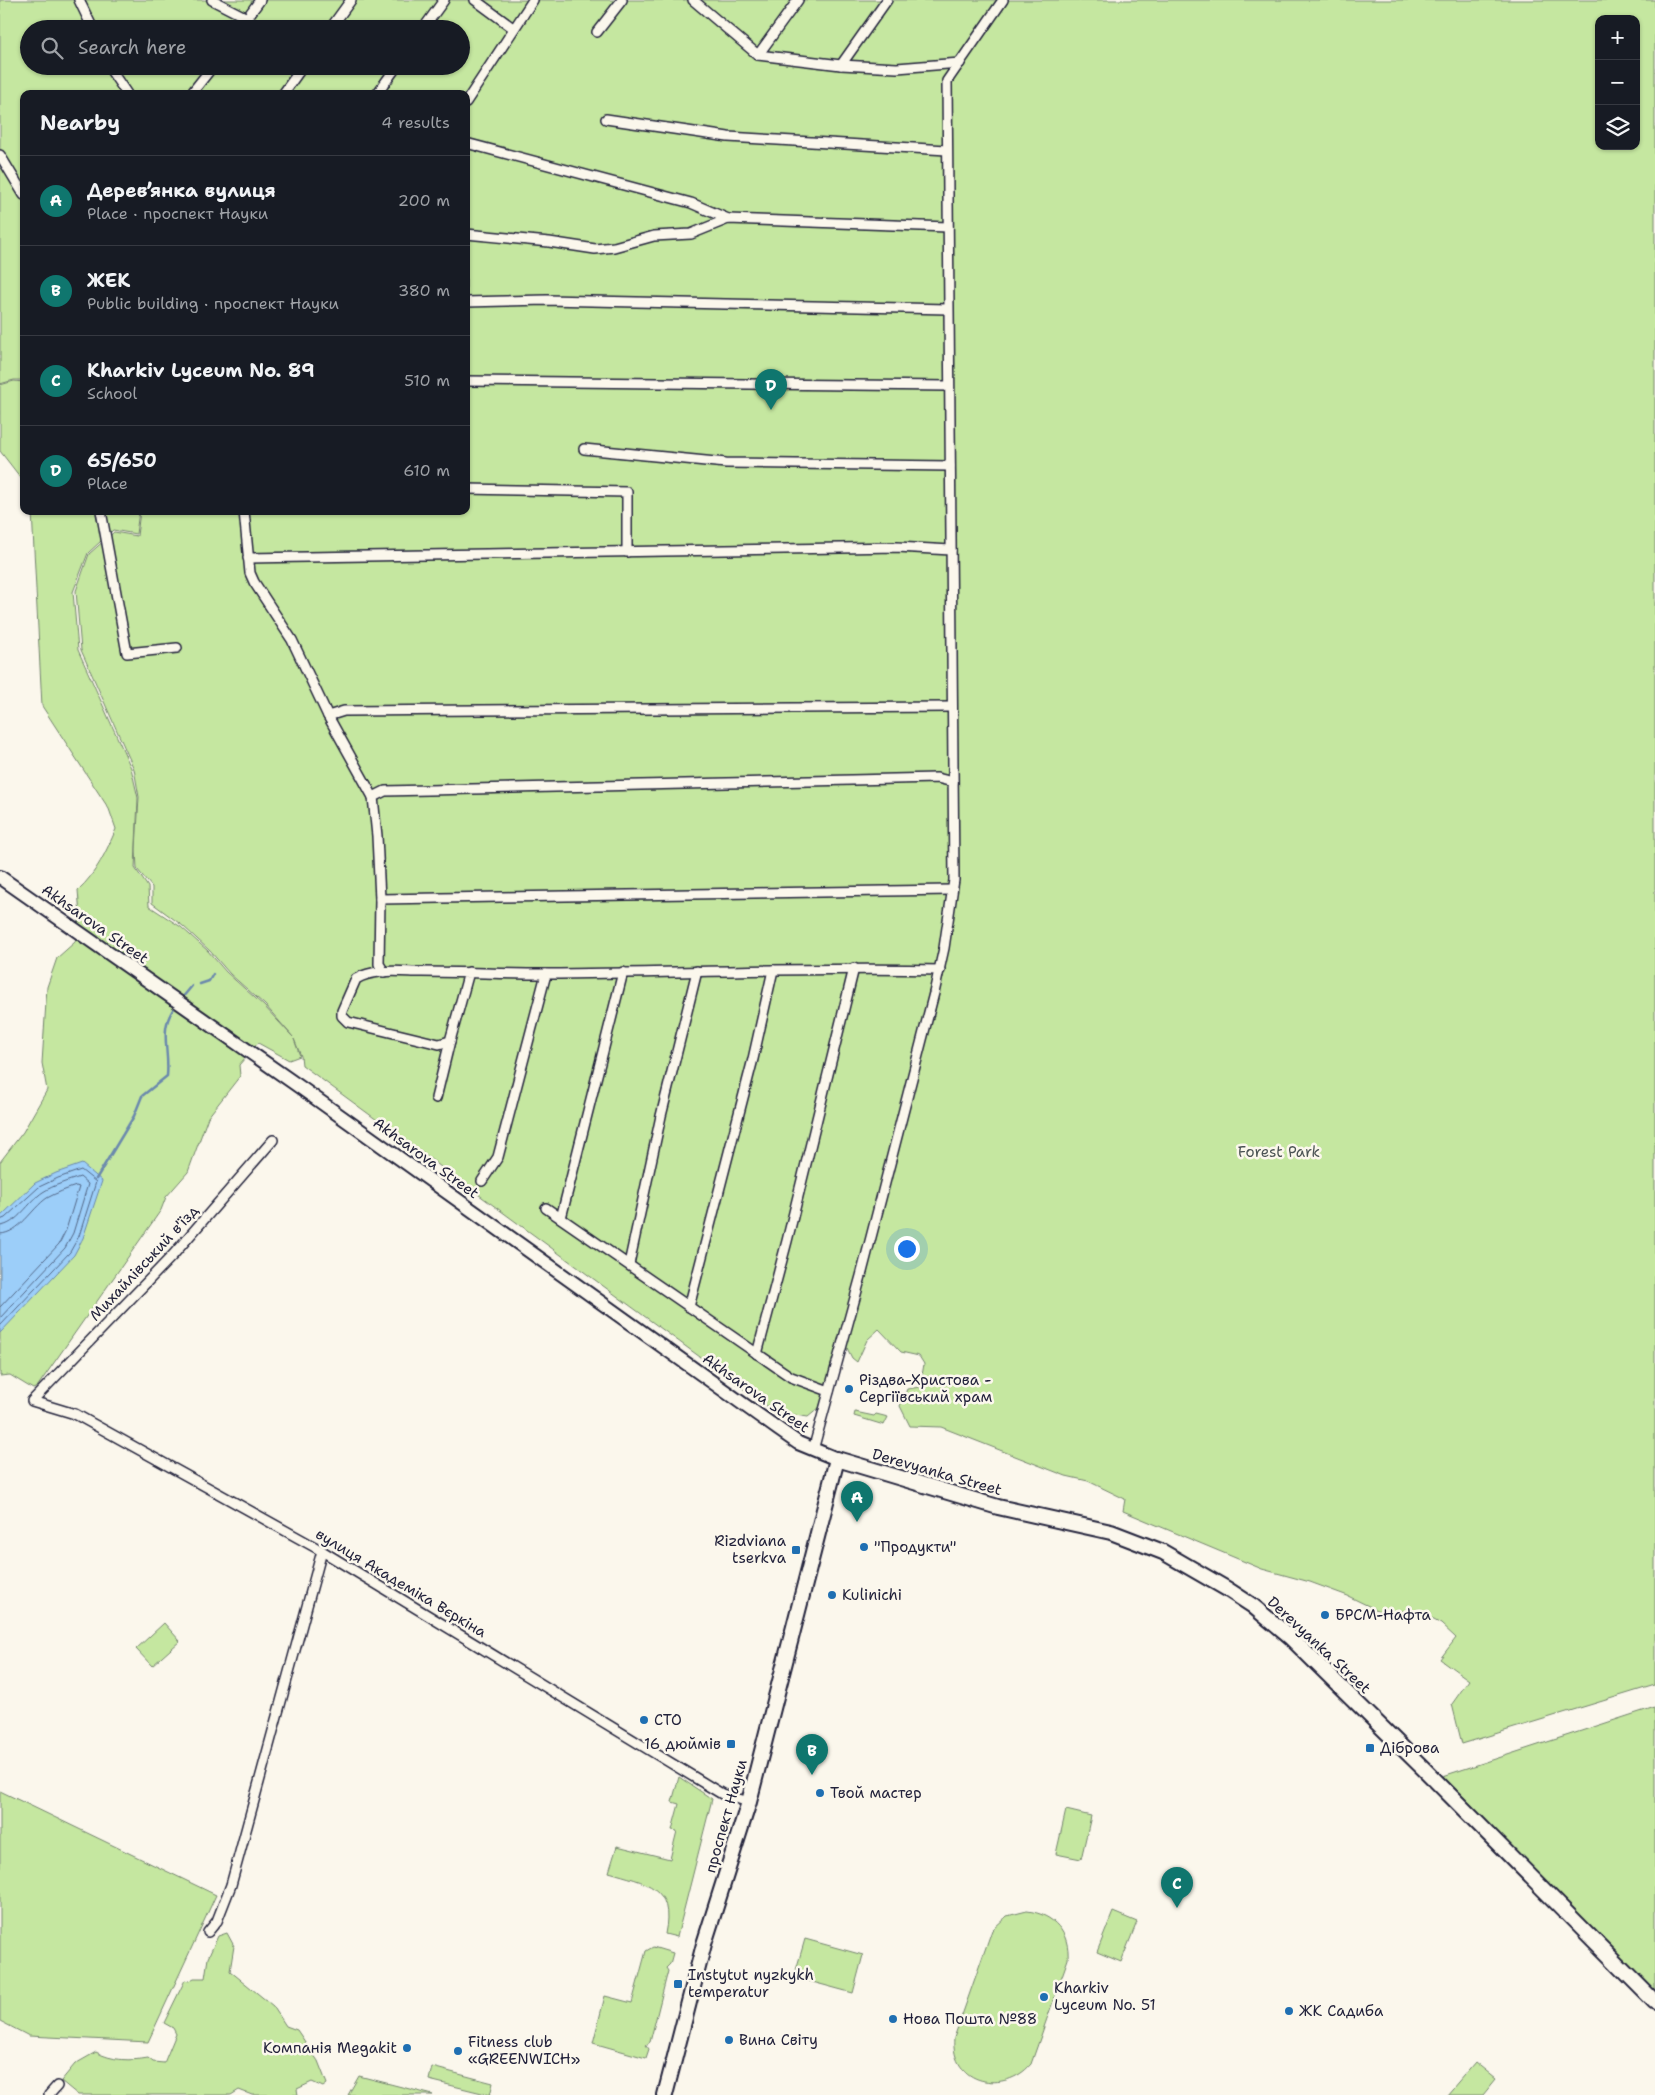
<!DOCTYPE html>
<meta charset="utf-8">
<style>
:root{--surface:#171b24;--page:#242831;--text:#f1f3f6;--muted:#9ea1a6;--line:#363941;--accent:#0f766e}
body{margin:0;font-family:"Shantell Sans",sans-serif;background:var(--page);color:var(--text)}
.controls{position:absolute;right:15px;top:15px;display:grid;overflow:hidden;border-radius:10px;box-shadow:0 1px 4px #0004}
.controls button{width:45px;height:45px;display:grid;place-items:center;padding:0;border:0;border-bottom:1px solid var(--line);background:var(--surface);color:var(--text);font:25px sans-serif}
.you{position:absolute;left:906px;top:1248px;width:18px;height:18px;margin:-12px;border:4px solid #fff;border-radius:50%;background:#1a73e8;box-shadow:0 0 0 8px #1a73e833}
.badge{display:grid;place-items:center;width:32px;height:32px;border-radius:50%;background:var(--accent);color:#fff;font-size:16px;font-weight:700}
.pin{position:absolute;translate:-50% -41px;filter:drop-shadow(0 1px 2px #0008)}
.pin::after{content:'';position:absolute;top:26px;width:18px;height:15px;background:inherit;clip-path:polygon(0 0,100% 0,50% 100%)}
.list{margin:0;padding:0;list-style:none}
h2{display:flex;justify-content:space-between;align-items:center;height:65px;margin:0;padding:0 20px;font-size:21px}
h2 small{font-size:16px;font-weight:400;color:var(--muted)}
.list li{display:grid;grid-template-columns:32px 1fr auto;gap:15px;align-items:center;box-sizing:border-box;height:90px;padding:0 20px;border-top:1px solid var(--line)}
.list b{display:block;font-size:19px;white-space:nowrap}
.list p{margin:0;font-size:16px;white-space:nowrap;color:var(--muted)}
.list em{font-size:16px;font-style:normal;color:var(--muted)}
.icon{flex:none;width:28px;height:28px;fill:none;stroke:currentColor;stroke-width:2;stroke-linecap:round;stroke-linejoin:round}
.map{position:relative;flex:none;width:1655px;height:2095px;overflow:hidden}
.search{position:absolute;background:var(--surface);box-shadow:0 1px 4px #0004;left:20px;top:20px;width:450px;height:55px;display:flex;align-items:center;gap:12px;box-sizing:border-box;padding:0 18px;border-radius:28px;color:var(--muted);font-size:19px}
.panel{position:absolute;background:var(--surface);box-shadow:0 1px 4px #0004;left:20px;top:90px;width:450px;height:425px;border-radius:10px}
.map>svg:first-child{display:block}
</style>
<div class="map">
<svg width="1655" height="2095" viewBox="0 0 1655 2095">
<rect width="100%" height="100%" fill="#fbf7ec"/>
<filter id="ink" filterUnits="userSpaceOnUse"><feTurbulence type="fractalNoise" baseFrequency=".02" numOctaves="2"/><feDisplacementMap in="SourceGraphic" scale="10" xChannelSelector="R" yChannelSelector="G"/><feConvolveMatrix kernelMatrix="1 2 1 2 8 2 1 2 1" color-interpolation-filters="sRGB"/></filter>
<g filter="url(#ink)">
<!-- green -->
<g fill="#c5e7a0" stroke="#74846e" fill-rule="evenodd">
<path d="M 0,0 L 1655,0 L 1655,1685 L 1462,1744 L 1452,1704 L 1469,1680 L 1440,1659 L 1456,1638 L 1441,1624 L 1425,1615 L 1403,1611 L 1383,1613 L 1348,1596 L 1310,1582 L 1262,1569 L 1123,1511 L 1125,1499 L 1088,1481 L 1066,1476 L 941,1427 L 910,1426 L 900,1406 L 907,1389 L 920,1387 L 924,1364 L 919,1356 L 901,1352 L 879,1329 L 867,1340 L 857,1362 L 852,1358 L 847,1348 L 839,1348 L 819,1408 L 808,1417 L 775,1412 L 302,1065 L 301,1056 L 294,1039 L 300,1056 L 289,1060 L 258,1043 L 239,1065 L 240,1076 L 208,1117 L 188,1172 L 166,1197 L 161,1210 L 37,1387 L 33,1389 L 10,1375 L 0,1376 L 0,1162 L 23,1132 L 47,1090 L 42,1063 L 47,987 L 57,958 L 75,942 L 80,915 L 78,890 C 96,874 107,850 116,829 L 109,809 L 42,706 L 32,511 L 139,511 L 136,534 L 113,530 L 88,553 L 73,592 L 78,650 L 131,768 L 138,798 L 135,868 L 148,887 L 149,906 L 181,927 L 208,951 L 226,972 L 264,1006 L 293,1037 L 265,1005 L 230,974 L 210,951 L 183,926 L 152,903 L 152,887 L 137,869 L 136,849 L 139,797 L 134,769 L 81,650 L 76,591 L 89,554 L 114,532 L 137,536 L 140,511 L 466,511 L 466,94 L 24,94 L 24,380 L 14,380 L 0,384 ZM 1599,19 L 1636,19 L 1636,146 L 1599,146 ZM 29,29 L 461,29 L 461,66 L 29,66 Z"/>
<path d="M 14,381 L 24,382 L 24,482 L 0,451 L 0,385 Z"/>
<path d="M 855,1412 L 874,1416 L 876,1414 L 888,1417 L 884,1425 L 854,1416 Z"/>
<path d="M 164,1623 L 180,1641 L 152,1666 L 136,1649 Z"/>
<path d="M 1655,1707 L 1655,1992 L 1443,1776 Z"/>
<path d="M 679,1777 L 712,1799 L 677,1937 L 665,1934 C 675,1886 646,1883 609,1872 L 617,1846 L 670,1859 L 677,1831 L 672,1830 L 679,1804 L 672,1802 Z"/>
<path d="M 0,1791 L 216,1895 L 148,2042 L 29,2036 L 0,2021 Z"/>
<path d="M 1066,1810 L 1091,1816 L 1081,1859 L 1056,1854 Z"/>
<path d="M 1027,1911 C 1054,1914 1070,1933 1068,1959 L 1031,2064 C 1005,2095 950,2085 954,2038 L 992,1930 L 1007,1916 Z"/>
<path d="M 1113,1912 L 1137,1922 L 1121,1962 L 1097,1952 Z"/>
<path d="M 227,1933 L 234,1946 L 230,1971 L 273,2006 L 286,2026 L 297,2030 L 318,2061 L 327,2084 L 323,2087 L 312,2082 L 297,2089 L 298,2095 L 252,2095 L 239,2090 L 231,2095 L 78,2095 L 61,2081 L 75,2064 L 96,2052 C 111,2061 131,2061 148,2058 L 153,2062 L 164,2063 L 176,2034 L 173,2028 L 164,2023 L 185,1980 L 189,1981 L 194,1978 L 205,1978 L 208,1958 L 218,1936 Z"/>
<path d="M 805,1939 L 863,1955 L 853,1993 L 794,1977 Z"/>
<path d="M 653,1947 L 673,1953 L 670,1964 L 666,1968 L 668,1971 L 650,2042 L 646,2045 L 649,2049 L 646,2058 L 593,2043 L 605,1996 L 632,2003 L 646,1951 Z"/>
<path d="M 1475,2062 L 1496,2079 L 1483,2095 L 1447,2095 Z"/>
<path d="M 432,2067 L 493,2083 L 490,2095 L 429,2080 Z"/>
<path d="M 359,2076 L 433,2095 L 348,2095 Z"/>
</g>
<!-- water -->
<path fill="#9ccef9" stroke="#6b89ad" d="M 82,1164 L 102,1181 L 83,1238 L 74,1255 L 0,1333 L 0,1217 L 35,1183 L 56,1173 Z"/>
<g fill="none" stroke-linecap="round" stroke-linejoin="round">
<!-- shore -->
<g stroke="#536787" stroke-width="1">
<path d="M 0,1220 L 5,1218 L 39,1187 L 58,1178 L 81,1170 L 96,1182 L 79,1236 L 70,1252 L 0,1326"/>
<path d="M 0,1226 C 17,1225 29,1201 43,1192 C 54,1185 68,1181 80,1177 L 88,1184 L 73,1233 L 65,1248 L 0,1318"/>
<path d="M 0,1234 C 20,1233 31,1209 47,1198 C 56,1193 67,1189 76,1186 L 79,1187 L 66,1230 L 59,1244 L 0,1307"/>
</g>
<!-- stream -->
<g stroke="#6b89ad" stroke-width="2.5">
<path d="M 200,984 L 209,981 L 213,974"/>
<path d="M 182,998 L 192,986"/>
<path d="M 96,1179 L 134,1116 L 142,1096 L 167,1076 C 170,1047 157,1029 177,1004"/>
</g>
<!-- street casing -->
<g stroke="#22223b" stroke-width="12">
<g id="street">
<path d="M 79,0 L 93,29"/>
<path d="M 212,0 L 247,18"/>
<path d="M 475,0 L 513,28"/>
<path d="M 693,0 L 758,55 L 841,65 L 897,68 L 960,63"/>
<path d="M 239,29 L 260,0"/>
<path d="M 330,29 L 351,0"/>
<path d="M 423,29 L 444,0"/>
<path d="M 597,32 L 622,0"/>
<path d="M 758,55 L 798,0"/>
<path d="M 841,65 L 887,0"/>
<path d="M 108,66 L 127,94"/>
<path d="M 191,94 L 213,66"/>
<path d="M 283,94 L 303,66"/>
<path d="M 377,94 L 397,66"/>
<path d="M 466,102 L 533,0"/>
<path d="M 606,119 L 728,137 L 947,150"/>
<path d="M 466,143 L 691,203 L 728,219"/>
<path d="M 0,155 L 24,195"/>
<path d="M 466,234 L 549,242 L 595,249 L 614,247 L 654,236 L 691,234 L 728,219 L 948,227"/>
<path d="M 466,302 L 547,300 L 948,309"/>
<path d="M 466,381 L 949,386"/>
<path d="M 584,449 L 726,463 L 950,466"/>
<path d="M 466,489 L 627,492 L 627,552"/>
<path d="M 101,511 L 127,653 L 177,648"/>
<path d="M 244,511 L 250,573 L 254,582 L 292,640 L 328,716 L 373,797 L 377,836 L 380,899 L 379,964 L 384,972"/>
<path d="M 248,558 L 897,547 L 951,550"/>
<path d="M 328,716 L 344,711 L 952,707"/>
<path d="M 373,797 L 385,791 L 937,778 L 953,782"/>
<path d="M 380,899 L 952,890"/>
<path d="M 469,972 L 450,1041 L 439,1044 L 348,1022 L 342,1016 L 342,1011 L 356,979 C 375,968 401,972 422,972 C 464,972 505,974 547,974 C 678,973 809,967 940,970"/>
<path d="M 436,1098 L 450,1041"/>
<path d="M 273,1140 L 173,1255 L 32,1401 L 75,1414 L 322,1551 L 712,1788 L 722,1794 L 749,1802"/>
<path d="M 482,1181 L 498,1157 L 546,974"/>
<path d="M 546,1208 L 791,1377 L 829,1391"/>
<path d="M 561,1218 L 623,972"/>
<path d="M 629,1264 L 661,1116 L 697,971"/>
<path d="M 689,1307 L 753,1059 L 773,970"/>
<path d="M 757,1354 L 787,1241 L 854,968"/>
<path d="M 813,1450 L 861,1276 L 934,993 L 944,948 L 954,880 L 947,81 L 1003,0"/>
<path d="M 208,1932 L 217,1921 L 231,1885 L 322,1551"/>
<path d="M 49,2095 L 57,2086"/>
</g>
</g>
<!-- secondary casing -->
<g stroke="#22223b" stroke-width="16">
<path id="secondary" d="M 0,877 L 304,1090 L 778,1429 L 798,1443 L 837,1459"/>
</g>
<!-- primary casing -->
<g stroke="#22223b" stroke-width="18">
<path id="primary" d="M 665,2095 L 704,1944 L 749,1802 L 837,1459 L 998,1507 L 1111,1532 L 1163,1552 L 1227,1589 L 1253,1606 L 1291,1638 L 1425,1770 L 1655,2002"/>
</g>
<!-- street -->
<use href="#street" stroke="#fbf7ec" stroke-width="9"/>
<!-- secondary -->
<use href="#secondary" stroke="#fbf7ec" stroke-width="12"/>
<!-- primary -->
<use href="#primary" stroke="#fbf7ec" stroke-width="14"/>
</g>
</g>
<!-- markers -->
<g fill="#1f6fb2" stroke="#fbf7ec" stroke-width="2">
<circle cx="849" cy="1389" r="5"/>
<circle cx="864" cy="1547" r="5"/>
<rect x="791" y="1545" width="10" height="10" rx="2.5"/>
<circle cx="832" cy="1595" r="5"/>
<circle cx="1325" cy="1615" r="5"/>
<circle cx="644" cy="1720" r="5"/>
<rect x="726" y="1739" width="10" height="10" rx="2.5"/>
<rect x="1365" y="1743" width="10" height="10" rx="2.5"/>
<circle cx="820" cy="1793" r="5"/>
<rect x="673" y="1979" width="10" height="10" rx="2.5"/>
<circle cx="1044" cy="1997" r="5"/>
<circle cx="1289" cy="2011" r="5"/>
<circle cx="893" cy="2019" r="5"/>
<circle cx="729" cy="2040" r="5"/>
<circle cx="407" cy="2048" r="5"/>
<circle cx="458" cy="2051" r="5"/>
</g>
<g text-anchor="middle" stroke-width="5" stroke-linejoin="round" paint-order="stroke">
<!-- street labels -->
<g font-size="15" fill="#22223b" stroke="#fbf7ec">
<text transform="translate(95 924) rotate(35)" y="5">Akhsarova Street</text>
<text transform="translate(426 1158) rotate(36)" y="5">Akhsarova Street</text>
<text transform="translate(144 1263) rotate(-47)" y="5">Михайлівський в'їзд</text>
<text transform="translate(756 1393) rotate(35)" y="5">Akhsarova Street</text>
<text transform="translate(937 1472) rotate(16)" y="5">Derevyanka Street</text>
<text transform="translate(401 1583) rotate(31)" y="5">вулиця Академіка Вєркіна</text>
<text transform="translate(1319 1645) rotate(43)" y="5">Derevyanka Street</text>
<text transform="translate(726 1816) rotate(-74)" y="5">проспект Науки</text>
</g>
<!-- park labels -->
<g font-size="15" fill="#4b5354" stroke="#fbf7ec">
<text x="1279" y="1157">Forest Park</text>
</g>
<!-- poi labels -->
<g font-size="15" fill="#22223b" stroke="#fbf7ec" text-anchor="start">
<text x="859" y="1385">Різдва-Христова -<tspan x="859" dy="17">Сергіївський храм</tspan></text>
<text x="786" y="1546" text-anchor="end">Rizdviana<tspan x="786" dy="17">tserkva</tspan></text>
<text x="874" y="1552">"Продукти"</text>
<text x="842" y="1600">Kulinichi</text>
<text x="1335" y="1620">БРСМ-Нафта</text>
<text x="654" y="1725">СТО</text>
<text x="721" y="1749" text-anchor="end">16 дюймів</text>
<text x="1380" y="1753">Діброва</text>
<text x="830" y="1798">Твой мастер</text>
<text x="688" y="1980">Instytut nyzkykh<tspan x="688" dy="17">temperatur</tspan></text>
<text x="1054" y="1993">Kharkiv<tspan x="1054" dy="17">Lyceum No. 51</tspan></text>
<text x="1299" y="2016">ЖК Садиба</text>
<text x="903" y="2024">Нова Пошта №88</text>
<text x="739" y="2045">Вина Світу</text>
<text x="468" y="2047">Fitness club<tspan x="468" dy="17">«GREENWICH»</tspan></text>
<text x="397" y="2053" text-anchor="end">Компанія Megakit</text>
</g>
</g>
</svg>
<div class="controls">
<button>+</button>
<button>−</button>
<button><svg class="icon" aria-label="layers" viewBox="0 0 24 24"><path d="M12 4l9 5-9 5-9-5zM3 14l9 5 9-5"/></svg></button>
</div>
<div class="you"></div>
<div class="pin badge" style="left:857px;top:1522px">A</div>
<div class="pin badge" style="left:812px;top:1775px">B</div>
<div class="pin badge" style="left:1177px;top:1908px">C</div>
<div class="pin badge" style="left:771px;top:410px">D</div>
<div class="search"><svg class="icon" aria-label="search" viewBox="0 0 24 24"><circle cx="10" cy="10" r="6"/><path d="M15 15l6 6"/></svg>Search here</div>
<section class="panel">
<h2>Nearby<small>4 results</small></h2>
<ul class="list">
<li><span class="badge">A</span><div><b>Дерев’янка вулиця</b><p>Place · проспект Науки</p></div><em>200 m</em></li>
<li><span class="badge">B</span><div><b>ЖЕК</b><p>Public building · проспект Науки</p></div><em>380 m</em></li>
<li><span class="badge">C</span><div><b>Kharkiv Lyceum No. 89</b><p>School</p></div><em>510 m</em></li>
<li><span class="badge">D</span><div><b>65/650</b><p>Place</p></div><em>610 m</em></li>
</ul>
</section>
</div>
